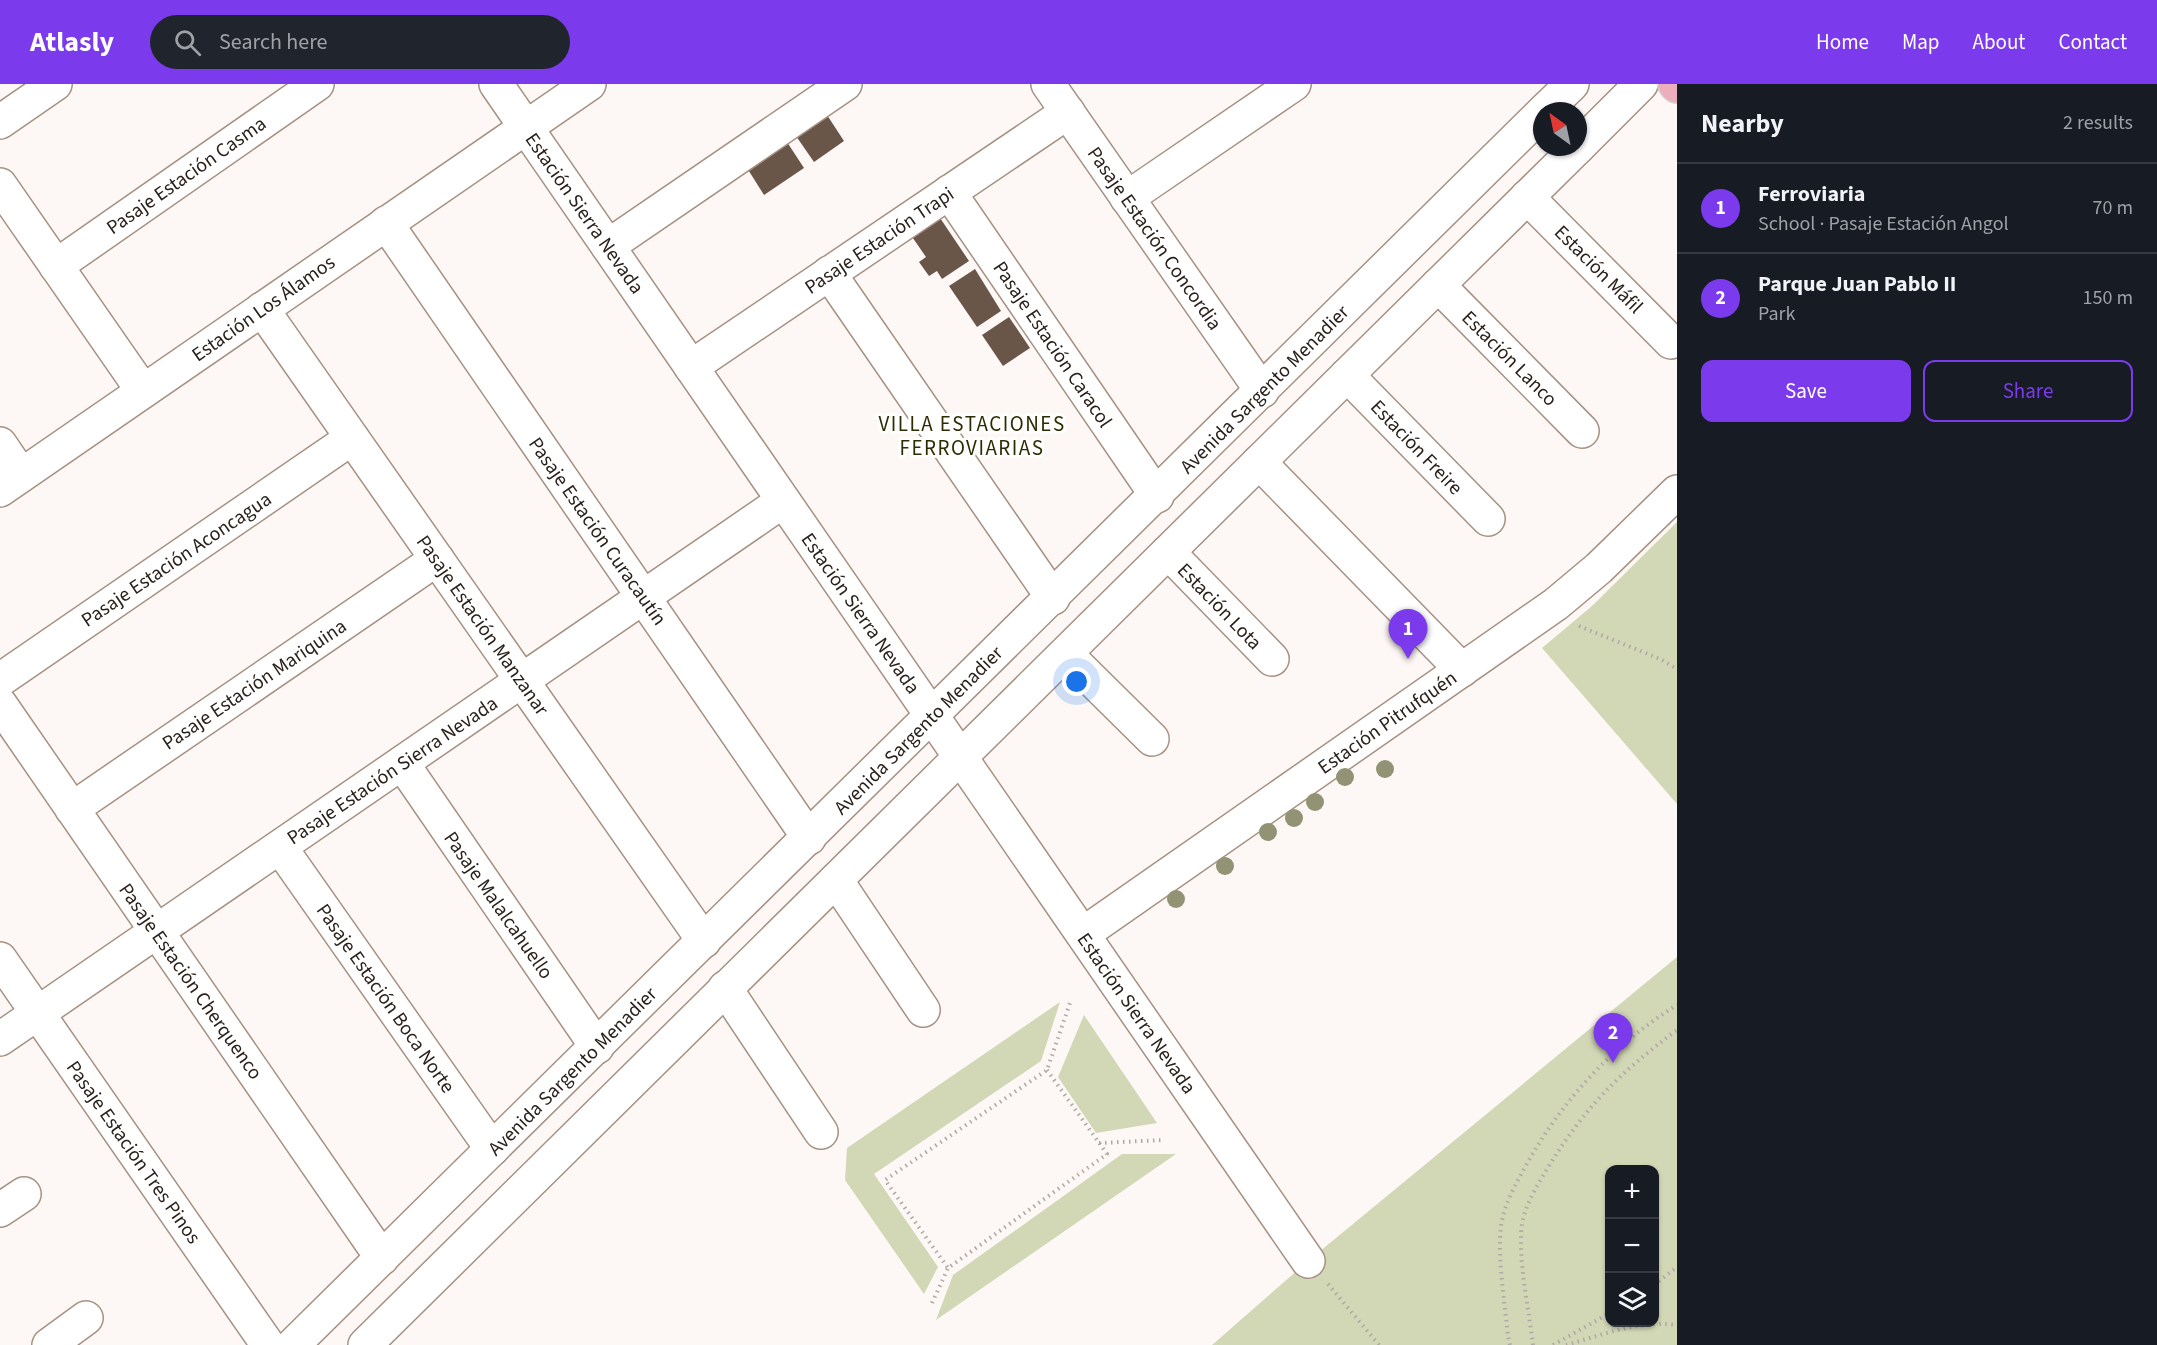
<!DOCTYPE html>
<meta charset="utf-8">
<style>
:root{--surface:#171b24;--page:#20242c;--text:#f1f3f6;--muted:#9ea1a6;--line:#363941;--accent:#7c3aed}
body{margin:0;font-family:"Source Sans 3",sans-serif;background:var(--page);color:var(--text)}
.controls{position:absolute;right:18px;bottom:18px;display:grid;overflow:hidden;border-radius:12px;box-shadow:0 2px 4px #0004}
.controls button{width:54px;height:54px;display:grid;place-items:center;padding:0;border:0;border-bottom:2px solid var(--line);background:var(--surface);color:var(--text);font:30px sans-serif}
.compass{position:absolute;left:1533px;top:18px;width:54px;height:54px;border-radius:50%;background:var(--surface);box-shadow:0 2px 4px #0004;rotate:327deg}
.you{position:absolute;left:1077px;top:598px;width:21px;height:21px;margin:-15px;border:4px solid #fff;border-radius:50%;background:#1a73e8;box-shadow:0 0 0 9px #1a73e833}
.badge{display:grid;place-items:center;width:39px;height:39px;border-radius:50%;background:var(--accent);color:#fff;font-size:20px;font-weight:700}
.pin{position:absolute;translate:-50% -50px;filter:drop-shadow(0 2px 3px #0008)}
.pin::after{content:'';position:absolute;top:32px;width:21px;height:18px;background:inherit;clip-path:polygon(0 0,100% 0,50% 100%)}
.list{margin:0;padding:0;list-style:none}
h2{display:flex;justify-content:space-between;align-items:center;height:78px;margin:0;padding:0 24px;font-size:26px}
h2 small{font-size:20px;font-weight:400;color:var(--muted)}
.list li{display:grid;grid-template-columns:39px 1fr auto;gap:18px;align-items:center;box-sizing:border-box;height:90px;padding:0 24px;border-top:2px solid var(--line)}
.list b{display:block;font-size:22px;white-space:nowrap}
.list p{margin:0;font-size:20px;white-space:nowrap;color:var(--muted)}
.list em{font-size:20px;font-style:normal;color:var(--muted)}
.actions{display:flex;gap:12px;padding:18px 24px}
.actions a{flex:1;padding:14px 0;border:2px solid var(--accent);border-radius:12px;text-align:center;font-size:21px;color:var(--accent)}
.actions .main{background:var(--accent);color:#fff}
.icon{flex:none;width:33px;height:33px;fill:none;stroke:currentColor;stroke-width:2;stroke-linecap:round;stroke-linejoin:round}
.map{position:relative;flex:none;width:1677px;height:1261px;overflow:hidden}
header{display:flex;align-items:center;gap:36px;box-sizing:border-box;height:84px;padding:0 30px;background:var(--accent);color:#fff}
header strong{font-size:28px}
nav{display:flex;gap:33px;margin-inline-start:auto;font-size:21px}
.search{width:420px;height:54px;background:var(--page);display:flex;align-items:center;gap:15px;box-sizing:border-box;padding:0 21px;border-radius:33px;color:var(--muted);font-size:22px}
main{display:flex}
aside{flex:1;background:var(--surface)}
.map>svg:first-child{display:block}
</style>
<header>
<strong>Atlasly</strong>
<div class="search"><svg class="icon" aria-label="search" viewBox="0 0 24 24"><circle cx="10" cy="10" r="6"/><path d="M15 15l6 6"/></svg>Search here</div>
<nav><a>Home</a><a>Map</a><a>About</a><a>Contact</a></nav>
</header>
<main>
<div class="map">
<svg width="1677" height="1261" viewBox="0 0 1677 1261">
<rect width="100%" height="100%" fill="#fdf8f5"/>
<!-- green -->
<g fill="#d2d8b6" fill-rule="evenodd">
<path d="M 1677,438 L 1677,720 L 1542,564 L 1592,522 Z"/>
<path d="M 1677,873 L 1677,1261 L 1212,1261 L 1308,1177 ZM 1610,1086 L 1654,1086 L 1654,1238 L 1610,1238 Z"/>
<path d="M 1060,918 L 1041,977 L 874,1090 L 938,1183 L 924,1210 L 845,1096 L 847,1064 Z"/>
<path d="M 1084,931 L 1157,1039 L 1096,1049 L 1058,993 Z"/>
<path d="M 1122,1070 L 1176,1070 L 936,1236 L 953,1191 Z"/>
</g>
<!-- building -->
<g fill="#695649">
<path d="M 827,31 L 844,57 L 814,78 L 796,52 Z"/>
<path d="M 787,58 L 804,84 L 764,111 L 747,84 Z"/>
<path d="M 934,125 L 969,177 L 942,195 L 937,187 L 929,192 L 919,178 L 926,173 L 906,144 Z"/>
<path d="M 975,185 L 1001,227 L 977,243 L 949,202 Z"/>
<path d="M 1009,233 L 1030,264 L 1003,282 L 982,251 Z"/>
</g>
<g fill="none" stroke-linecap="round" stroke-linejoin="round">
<!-- minor casing -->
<g stroke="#a69183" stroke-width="36">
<g id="minor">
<path d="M 496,0 L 1308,1177"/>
<path d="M 1048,0 L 1262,307"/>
<path d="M 1544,27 L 1572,0"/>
<path d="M 0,38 L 55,0"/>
<path d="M 1578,63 L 1641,0"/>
<path d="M 0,101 L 143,307"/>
<path d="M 949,108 L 1157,412"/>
<path d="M 1527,113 L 1671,258"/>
<path d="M 1127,114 L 1294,0"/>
<path d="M 386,139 L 809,754"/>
<path d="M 608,162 L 845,0"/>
<path d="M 56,182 L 317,0"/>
<path d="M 829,189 L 1053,514"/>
<path d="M 1438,201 L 1582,347"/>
<path d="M 262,225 L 704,857"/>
<path d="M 691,283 L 1068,28"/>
<path d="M 1347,291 L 1488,435"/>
<path d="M 0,360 L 21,391"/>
<path d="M 1259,378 L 1462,586"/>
<path d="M 0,406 L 589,0"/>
<path d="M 1168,468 L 1272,575"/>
<path d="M 1066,570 L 1152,655"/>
<path d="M 0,596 L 352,354"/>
<path d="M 0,620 L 382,1174"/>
<path d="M 402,679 L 597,963"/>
<path d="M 72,725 L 437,475"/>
<path d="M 280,763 L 492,1065"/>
<path d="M 836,796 L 923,926"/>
<path d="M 1083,850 L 1556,520 L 1599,484 L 1677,408"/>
<path d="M 0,875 L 268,1261"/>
<path d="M 725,904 L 821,1048"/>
<path d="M 0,955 L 783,417"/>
<path d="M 0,1126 L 24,1110"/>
<path d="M 49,1261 L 86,1234"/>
<path d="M 293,1261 L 1542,29"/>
<path d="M 365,1261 L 1578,63"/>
</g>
</g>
<!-- major casing -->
<g stroke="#d4d3d2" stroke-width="36">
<path id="major" d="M 1675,0 L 1677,2"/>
</g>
<!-- path -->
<g stroke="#afa8a5" stroke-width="4" stroke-dasharray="1.5 4.5" stroke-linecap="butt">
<path d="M 1579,542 L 1660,575 L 1677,585"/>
<path d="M 1047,986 L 1107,1070 L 948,1184 L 885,1096 L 1047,986 L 1071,916"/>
<path d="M 1099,1059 L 1165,1056"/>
<path d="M 1328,1200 L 1379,1261"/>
<path d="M 1654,1201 L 1677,1183"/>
<path d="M 932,1219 L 948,1184"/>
<path d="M 1510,1261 L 1508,1252 C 1505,1220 1497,1173 1501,1142 C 1504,1122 1513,1105 1523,1087 C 1558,1021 1612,961 1677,921"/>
<path d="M 1533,1261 C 1529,1226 1520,1187 1521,1152 C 1521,1127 1535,1105 1547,1085 C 1585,1023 1619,989 1677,946"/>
<path d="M 1553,1261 L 1610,1229"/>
<path d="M 1566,1261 C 1602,1251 1639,1236 1677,1241"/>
</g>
<!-- minor -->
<use href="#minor" stroke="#fff" stroke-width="33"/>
<!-- major -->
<use href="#major" stroke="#ecaebc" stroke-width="33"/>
</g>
<!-- trees -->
<g fill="#929374">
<circle cx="1385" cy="685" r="9"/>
<circle cx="1345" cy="693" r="9"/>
<circle cx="1315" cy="718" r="9"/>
<circle cx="1294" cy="734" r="9"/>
<circle cx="1268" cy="748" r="9"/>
<circle cx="1225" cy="782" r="9"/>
<circle cx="1176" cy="815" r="9"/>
</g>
<g text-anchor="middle" stroke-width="6" stroke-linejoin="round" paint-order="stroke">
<!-- street labels -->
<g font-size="20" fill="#2a211c" stroke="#fff">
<text transform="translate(186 91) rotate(-35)" y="7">Pasaje Estación Casma</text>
<text transform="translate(585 129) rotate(55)" y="7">Estación Sierra Nevada</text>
<text transform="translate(1155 154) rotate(55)" y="7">Pasaje Estación Concordia</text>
<text transform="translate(879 156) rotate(-34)" y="7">Pasaje Estación Trapi</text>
<text transform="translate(1599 185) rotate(45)" y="7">Estación Máfil</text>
<text transform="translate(263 224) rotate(-35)" y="7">Estación Los Álamos</text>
<text transform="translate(1053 260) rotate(56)" y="7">Pasaje Estación Caracol</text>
<text transform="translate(1510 274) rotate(45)" y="7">Estación Lanco</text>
<text transform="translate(1264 305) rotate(-45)" y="7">Avenida Sargento Menadier</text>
<text transform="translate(1417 363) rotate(46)" y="7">Estación Freire</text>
<text transform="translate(598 447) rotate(55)" y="7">Pasaje Estación Curacautín</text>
<text transform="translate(176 475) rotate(-34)" y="7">Pasaje Estación Aconcagua</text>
<text transform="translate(1220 522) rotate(46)" y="7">Estación Lota</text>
<text transform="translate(861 529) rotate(55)" y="7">Estación Sierra Nevada</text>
<text transform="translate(483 541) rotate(55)" y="7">Pasaje Estación Manzanar</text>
<text transform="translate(254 600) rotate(-34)" y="7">Pasaje Estación Mariquina</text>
<text transform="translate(1387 638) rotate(-35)" y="7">Estación Pitrufquén</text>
<text transform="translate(918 646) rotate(-45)" y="7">Avenida Sargento Menadier</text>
<text transform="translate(392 686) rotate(-34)" y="7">Pasaje Estación Sierra Nevada</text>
<text transform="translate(499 821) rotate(55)" y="7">Pasaje Malalcahuello</text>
<text transform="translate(191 897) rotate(55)" y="7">Pasaje Estación Cherquenco</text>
<text transform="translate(386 914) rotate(55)" y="7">Pasaje Estación Boca Norte</text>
<text transform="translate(1137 929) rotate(55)" y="7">Estación Sierra Nevada</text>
<text transform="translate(572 987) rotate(-45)" y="7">Avenida Sargento Menadier</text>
<text transform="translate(134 1068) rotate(55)" y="7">Pasaje Estación Tres Pinos</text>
</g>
<!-- neighbourhood labels -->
<g font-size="21" letter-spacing="1.5" fill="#2d2c02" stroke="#fff">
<text x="972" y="347">VILLA ESTACIONES<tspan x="972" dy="24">FERROVIARIAS</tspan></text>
</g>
</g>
</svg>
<div class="controls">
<button>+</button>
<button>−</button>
<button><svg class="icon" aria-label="layers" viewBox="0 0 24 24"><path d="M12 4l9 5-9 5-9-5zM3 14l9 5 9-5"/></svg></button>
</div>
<svg class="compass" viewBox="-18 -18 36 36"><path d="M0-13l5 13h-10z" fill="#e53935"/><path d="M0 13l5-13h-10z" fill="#9ea1a6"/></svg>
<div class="you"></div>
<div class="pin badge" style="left:1408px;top:575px">1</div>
<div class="pin badge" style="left:1613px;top:979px">2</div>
</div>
<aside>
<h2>Nearby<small>2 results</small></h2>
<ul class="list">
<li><span class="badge">1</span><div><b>Ferroviaria</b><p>School · Pasaje Estación Angol</p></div><em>70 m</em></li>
<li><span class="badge">2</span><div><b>Parque Juan Pablo II</b><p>Park</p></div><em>150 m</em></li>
</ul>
<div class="actions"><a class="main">Save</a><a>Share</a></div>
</aside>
</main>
